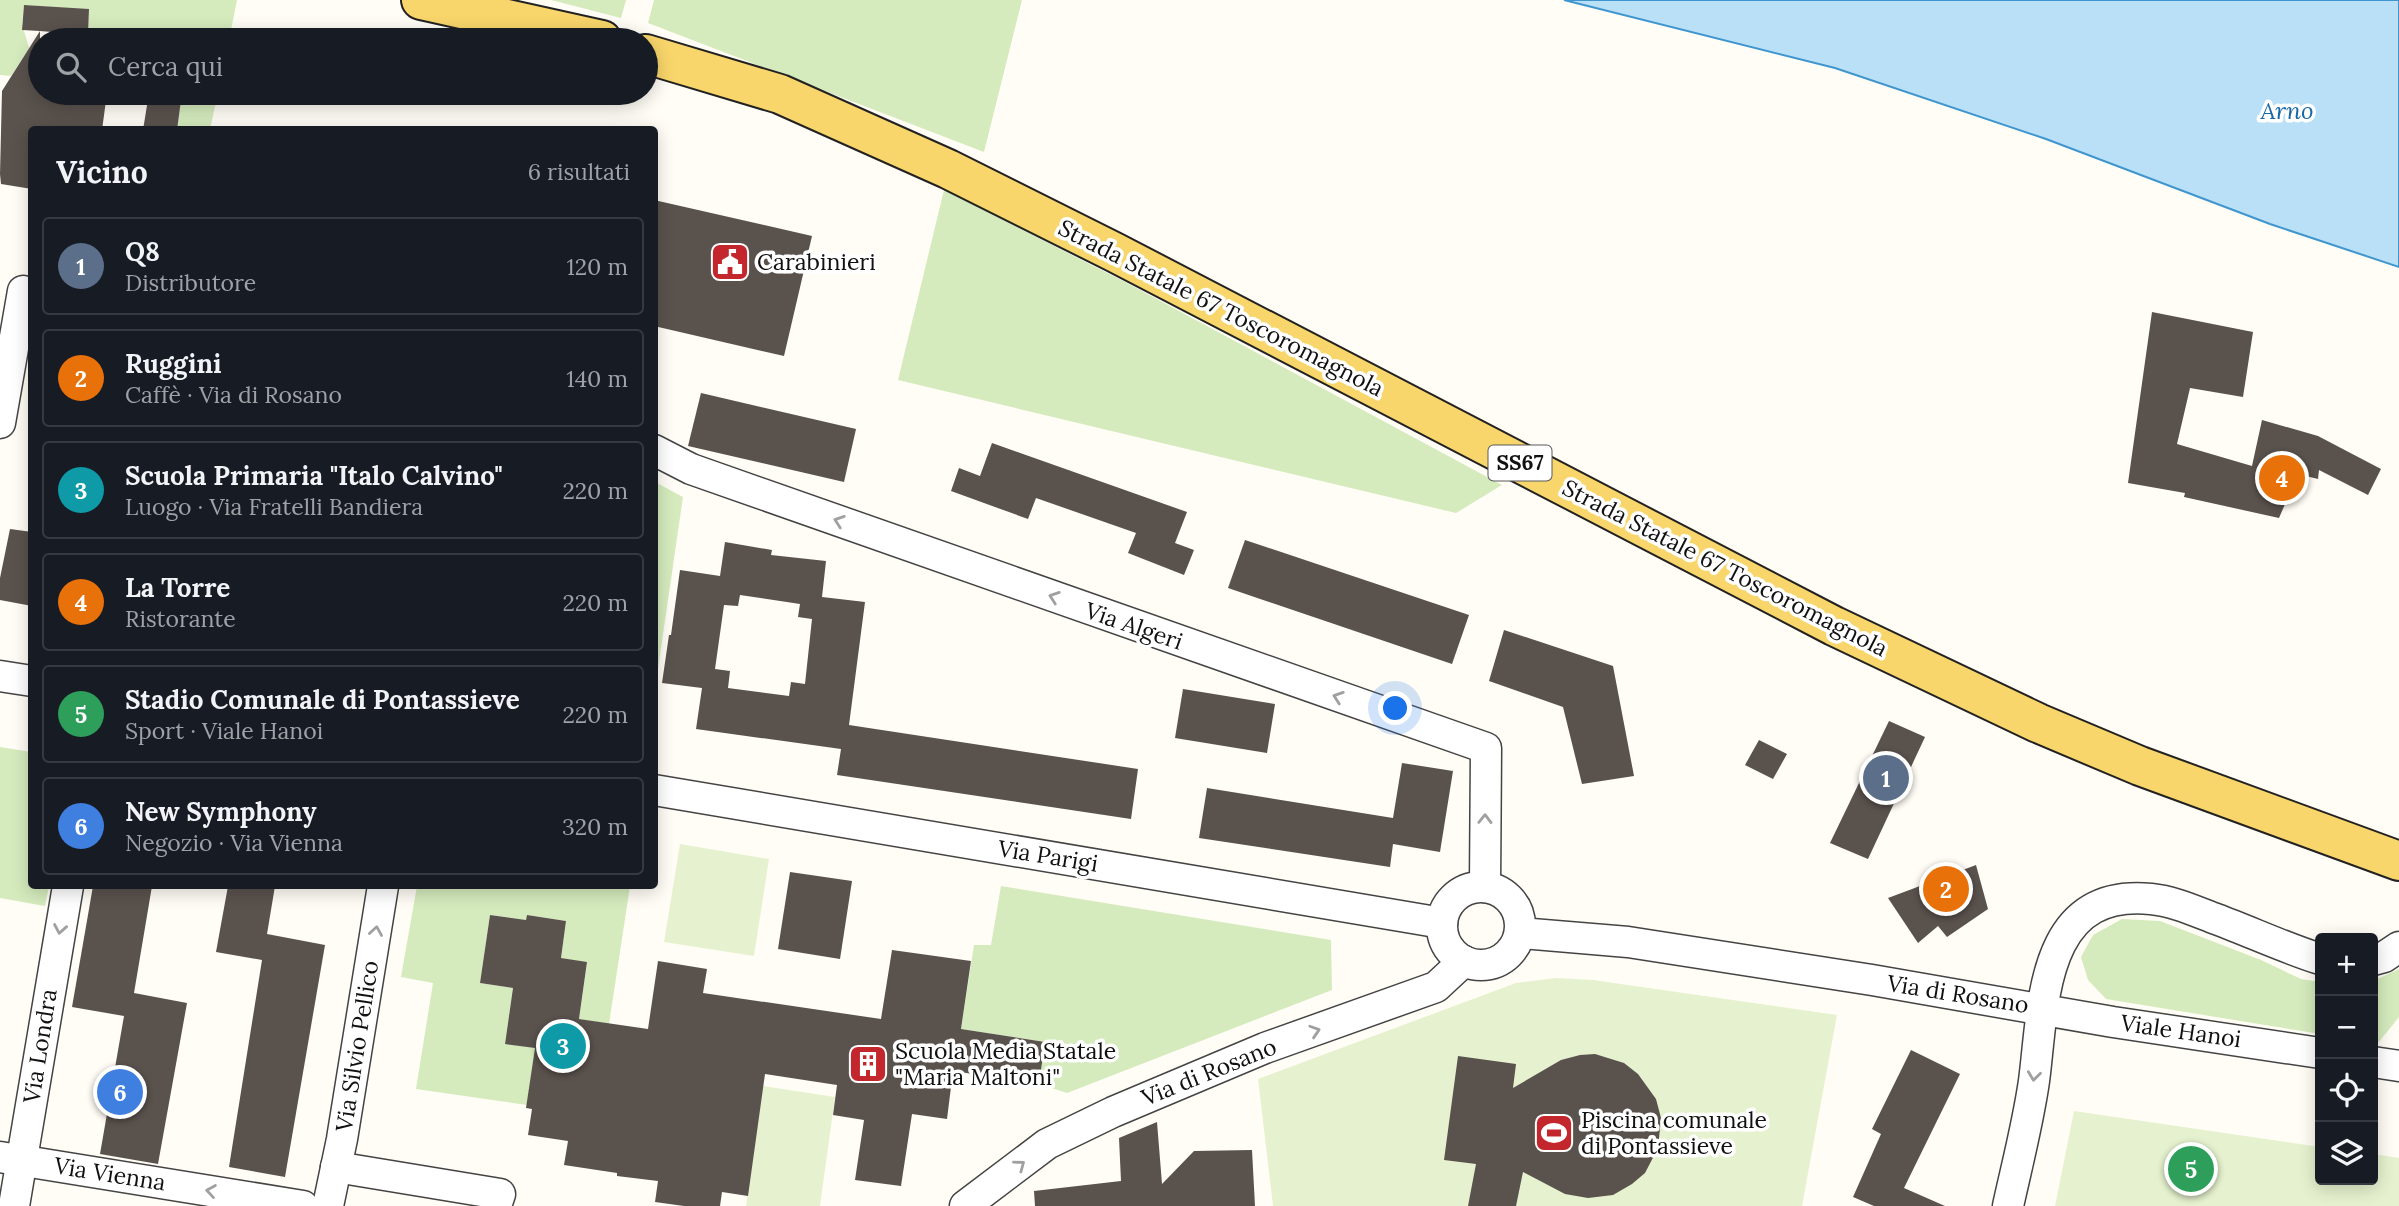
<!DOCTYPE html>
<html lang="it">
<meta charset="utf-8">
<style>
:root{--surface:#171b24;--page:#242831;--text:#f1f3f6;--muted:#9ea1a6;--line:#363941;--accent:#c4262e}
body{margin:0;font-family:Lora,serif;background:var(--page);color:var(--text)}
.controls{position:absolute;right:21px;bottom:21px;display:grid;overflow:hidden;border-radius:7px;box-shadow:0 4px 18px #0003}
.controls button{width:63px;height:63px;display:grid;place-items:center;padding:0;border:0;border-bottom:2px solid var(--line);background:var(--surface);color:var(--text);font:35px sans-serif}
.you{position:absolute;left:1396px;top:709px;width:24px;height:24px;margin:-18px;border:5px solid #fff;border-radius:50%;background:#1a73e8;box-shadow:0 0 0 10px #1a73e833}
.badge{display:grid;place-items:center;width:46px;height:46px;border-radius:50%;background:var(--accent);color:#fff;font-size:23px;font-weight:700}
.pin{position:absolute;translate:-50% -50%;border:4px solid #fff;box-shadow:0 2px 7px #0006}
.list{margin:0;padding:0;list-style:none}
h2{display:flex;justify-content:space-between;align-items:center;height:91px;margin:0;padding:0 28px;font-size:30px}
h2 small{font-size:23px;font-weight:400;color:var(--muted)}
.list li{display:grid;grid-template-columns:46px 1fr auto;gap:21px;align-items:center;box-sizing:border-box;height:98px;margin:0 14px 14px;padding:0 14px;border:2px solid var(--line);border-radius:7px}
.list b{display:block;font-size:26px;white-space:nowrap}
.list p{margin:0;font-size:23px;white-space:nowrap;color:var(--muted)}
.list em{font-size:23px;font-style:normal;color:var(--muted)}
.icon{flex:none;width:38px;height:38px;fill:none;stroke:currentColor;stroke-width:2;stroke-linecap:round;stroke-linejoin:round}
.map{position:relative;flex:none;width:2399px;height:1206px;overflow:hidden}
.search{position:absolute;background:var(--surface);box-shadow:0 4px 18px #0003;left:28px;top:28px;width:630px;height:77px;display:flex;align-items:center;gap:18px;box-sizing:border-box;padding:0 24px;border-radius:38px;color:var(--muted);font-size:26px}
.panel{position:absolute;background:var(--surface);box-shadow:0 4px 18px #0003;left:28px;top:126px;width:630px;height:763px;border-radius:7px}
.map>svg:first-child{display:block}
</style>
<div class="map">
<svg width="2399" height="1206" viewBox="0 0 2399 1206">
<rect width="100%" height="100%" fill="#fffdf5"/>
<!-- green -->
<g fill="#d5ebbd">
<path d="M 0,0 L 237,0 L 229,40 L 126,40 L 88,35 L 89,10 L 24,5 L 22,24 L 29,48 L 11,76 L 0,75 Z"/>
<path d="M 551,0 L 626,0 L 621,18 Z"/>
<path d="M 654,0 L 1022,0 L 984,152 L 648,23 Z"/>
<path d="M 182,93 L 218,93 L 210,129 L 177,130 Z"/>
<path d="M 944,190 L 1127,283 L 1502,485 L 1456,513 L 898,380 Z"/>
<path d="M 655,482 L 683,497 L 655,689 Z"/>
<path d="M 0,747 L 31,752 L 32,886 L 49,886 L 45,906 L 0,898 Z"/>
<path d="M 417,886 L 630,886 L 609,1024 L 579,1019 L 587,963 L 561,958 L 566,921 L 527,915 L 526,920 L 490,915 L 480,983 L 513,988 L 505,1043 L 535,1048 L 527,1105 L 416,1089 L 433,983 L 401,977 Z"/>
<path d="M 1001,886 L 1331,940 L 1332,990 L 1067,1093 L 1039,1084 L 1045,1042 L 961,1029 L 974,945 L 991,945 Z"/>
<path d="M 2122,919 L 2160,921 L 2261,960 L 2301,979 L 2320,982 L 2320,1034 L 2106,999 L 2088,980 L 2081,957 L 2093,935 Z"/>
<path d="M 2399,969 L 2399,1017 L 2378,1043 L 2373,1043 L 2373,981 Z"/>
</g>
<!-- pitch -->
<g fill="#e6f2cf">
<path d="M 680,844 L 769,859 L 754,956 L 664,942 Z"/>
<path d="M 1556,978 L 1593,980 L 1837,1015 L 1802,1206 L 1273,1206 L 1258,1079 L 1516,983 Z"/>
<path d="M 763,1086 L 835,1097 L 820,1206 L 746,1206 Z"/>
<path d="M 2074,1111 L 2320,1147 L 2320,1180 L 2373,1180 L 2373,1154 L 2399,1158 L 2399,1206 L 2055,1206 Z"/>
</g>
<!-- water -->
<path fill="#b9e0f7" stroke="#3f96cf" stroke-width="2" d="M 1564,0 L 2399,0 L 2399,267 L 2270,224 L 2046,139 L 1835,68 Z"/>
<!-- building -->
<g fill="#5a524d" fill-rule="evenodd">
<path d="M 24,5 L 89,9 L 88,35 L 40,31 L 40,93 L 107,93 L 102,130 L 32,130 L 32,189 L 1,184 L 0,174 L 2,91 L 40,31 L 22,30 Z"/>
<path d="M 149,93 L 182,93 L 177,130 L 143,130 Z"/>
<path d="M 654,200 L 812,236 L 784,356 L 654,326 Z"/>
<path d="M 2152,312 L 2253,332 L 2243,397 L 2190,388 L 2177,444 L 2252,466 L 2262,420 L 2318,436 L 2381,469 L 2368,495 L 2319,470 L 2318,479 L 2298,474 L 2279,518 L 2184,497 L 2185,493 L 2128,483 Z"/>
<path d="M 701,393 L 856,429 L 844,482 L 688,446 Z"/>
<path d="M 992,443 L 1187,512 L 1175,543 L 1194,550 L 1184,575 L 1128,553 L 1136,533 L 1036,498 L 1028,519 L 951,491 L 959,468 L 980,476 Z"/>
<path d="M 10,529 L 32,532 L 32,606 L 0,600 L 0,578 Z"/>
<path d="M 1245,540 L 1469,615 L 1452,664 L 1228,588 Z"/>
<path d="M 725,542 L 772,550 L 771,555 L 826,561 L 822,597 L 865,602 L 849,725 L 1138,769 L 1131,819 L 837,775 L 841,749 L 696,729 L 702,688 L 662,683 L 669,635 L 671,635 L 680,570 L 720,576 ZM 740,595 L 800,604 L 798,617 L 812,619 L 805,684 L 791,682 L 789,696 L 728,688 L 730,671 L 715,669 L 724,605 L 738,606 Z"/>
<path d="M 1504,630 L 1613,666 L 1634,776 L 1582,784 L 1563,707 L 1489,681 Z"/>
<path d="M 1183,689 L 1275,704 L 1267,753 L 1175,738 Z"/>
<path d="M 1889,721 L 1925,737 L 1868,859 L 1830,843 Z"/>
<path d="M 1759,740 L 1787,754 L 1773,779 L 1745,765 Z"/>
<path d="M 1402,763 L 1453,771 L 1440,852 L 1393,844 L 1390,867 L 1199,838 L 1207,788 L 1393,818 Z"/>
<path d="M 1976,865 L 1988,909 L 1947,937 L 1938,926 L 1918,943 L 1888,898 Z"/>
<path d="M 790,872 L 852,881 L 840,959 L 778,949 Z"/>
<path d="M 93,886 L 152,886 L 134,993 L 187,1003 L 158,1164 L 100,1154 L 124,1016 L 72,1007 Z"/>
<path d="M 228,886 L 275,886 L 267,934 L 325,945 L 285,1177 L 229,1167 L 262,960 L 216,952 Z"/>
<path d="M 490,915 L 526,920 L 527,915 L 566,921 L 561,958 L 587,962 L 579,1019 L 648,1029 L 658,961 L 707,969 L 703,993 L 881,1019 L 892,950 L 971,961 L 961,1029 L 1045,1042 L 1039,1084 L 953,1071 L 947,1119 L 912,1114 L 901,1186 L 855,1180 L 864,1120 L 833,1115 L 837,1085 L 765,1074 L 748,1196 L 722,1192 L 720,1206 L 684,1206 L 655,1202 L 658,1181 L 617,1176 L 617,1173 L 564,1165 L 568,1141 L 528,1135 L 532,1109 L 526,1108 L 535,1048 L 505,1044 L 513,988 L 480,983 Z"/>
<path d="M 1911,1050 L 1960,1074 L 1904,1188 L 1945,1206 L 1874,1206 L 1853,1197 L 1881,1134 L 1872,1129 Z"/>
<path d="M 1595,1054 L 1624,1063 L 1638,1074 L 1656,1099 L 1661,1118 L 1658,1148 L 1645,1173 L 1632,1184 L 1613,1195 L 1588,1198 L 1565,1194 L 1523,1172 L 1516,1206 L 1468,1206 L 1476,1164 L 1444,1160 L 1458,1056 L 1516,1064 L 1513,1088 L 1561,1060 L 1580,1055 Z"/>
<path d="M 1157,1122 L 1162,1184 L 1194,1151 L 1252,1150 L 1255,1206 L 1035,1206 L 1034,1191 L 1121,1181 L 1119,1138 Z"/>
</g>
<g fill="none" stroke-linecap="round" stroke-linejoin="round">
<!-- street casing -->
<g stroke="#444" stroke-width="33">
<g id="street">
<path d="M 0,423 L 23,291"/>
<path d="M 654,450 L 691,469 L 1486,748 L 1485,887"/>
<path d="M 0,676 L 32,681"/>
<path d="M 654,790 L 1442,923"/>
<circle cx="1481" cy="926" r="39"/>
<path d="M 1521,933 L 1628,942 L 1872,980 L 2113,1022 L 2320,1053"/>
<path d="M 2373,960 L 2384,957 L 2399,947"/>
<path d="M 2373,1062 L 2399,1066"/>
<path d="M 0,1157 L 303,1206"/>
<path d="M 336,1167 L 500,1194 L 496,1206"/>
<path d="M 14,1206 L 68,886"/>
<path d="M 328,1206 L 342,1139 L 383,886"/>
<path d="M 965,1206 L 1047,1144 L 1113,1112 L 1265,1048 L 1436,987 L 1464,961"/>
<path d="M 2008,1206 C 2017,1165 2028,1123 2034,1081 C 2044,1005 2040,888 2151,899 C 2173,901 2195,911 2216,919 C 2251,932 2285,948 2320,959"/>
</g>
</g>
<!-- primary casing -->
<g stroke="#222" stroke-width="42">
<g id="primary">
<path d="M 421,0 L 602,40"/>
<path d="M 646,54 L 780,94 L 948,169 L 1114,252 L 1834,626 L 2038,723 L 2140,766 L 2399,861"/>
</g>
</g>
<!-- street -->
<use href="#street" stroke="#fff" stroke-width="30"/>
<!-- primary -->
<use href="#primary" stroke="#f9d66b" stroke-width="38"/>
</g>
<!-- one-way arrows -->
<defs><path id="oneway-chevron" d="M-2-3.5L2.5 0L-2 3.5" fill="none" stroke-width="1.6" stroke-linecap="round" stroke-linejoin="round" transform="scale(1.75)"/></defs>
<g stroke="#a0a0a0">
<use href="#oneway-chevron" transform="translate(839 521) rotate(-161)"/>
<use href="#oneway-chevron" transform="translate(1054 597) rotate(-161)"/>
<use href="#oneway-chevron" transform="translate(1338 697) rotate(-161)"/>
<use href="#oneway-chevron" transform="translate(1485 819) rotate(-89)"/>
<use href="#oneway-chevron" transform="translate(60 929) rotate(100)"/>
<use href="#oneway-chevron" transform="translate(376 931) rotate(-81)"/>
<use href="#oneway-chevron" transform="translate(1315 1031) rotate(-18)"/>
<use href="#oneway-chevron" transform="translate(2034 1076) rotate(97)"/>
<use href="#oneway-chevron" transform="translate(1020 1165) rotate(-37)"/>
<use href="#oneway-chevron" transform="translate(211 1191) rotate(-171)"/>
</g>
<!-- icons -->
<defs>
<g id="civic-square" transform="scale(2.0125)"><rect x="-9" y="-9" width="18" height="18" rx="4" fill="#c4262e" stroke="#fff"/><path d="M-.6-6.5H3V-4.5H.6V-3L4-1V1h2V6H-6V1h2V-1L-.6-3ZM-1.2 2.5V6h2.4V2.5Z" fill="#fff"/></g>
<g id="building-square" transform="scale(2.0125)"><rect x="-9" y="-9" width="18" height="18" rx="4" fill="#c4262e" stroke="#fff"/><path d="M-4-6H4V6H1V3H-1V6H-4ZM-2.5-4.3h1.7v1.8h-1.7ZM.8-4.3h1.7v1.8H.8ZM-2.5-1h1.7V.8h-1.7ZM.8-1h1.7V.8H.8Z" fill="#fff"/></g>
<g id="stadium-square" transform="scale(2.0125)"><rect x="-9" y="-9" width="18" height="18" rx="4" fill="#c4262e" stroke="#fff"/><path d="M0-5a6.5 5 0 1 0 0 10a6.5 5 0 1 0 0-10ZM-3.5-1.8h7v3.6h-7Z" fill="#fff"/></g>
</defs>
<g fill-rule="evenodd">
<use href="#civic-square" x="730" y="262"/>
<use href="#building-square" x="868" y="1064"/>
<use href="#stadium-square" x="1554" y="1133"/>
</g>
<g text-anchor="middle" stroke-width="7" stroke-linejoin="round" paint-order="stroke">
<!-- shield labels -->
<rect fill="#fff" stroke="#585858" stroke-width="2" x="1488.5" y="445.5" width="63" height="35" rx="5"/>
<g font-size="21" font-weight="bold" fill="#111">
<text x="1520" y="470">SS67</text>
</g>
<!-- poi labels -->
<g font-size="23" fill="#111" stroke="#fff" text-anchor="start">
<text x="757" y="270">Carabinieri</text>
<text x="895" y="1059">Scuola Media Statale<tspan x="895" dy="26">"Maria Maltoni"</tspan></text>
<text x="1581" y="1128">Piscina comunale<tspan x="1581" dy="26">di Pontassieve</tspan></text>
</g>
<!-- street labels -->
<g font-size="23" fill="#111" stroke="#fff">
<text transform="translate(1221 308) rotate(27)" y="8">Strada Statale 67 Toscoromagnola</text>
<text transform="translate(1725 568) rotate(27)" y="8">Strada Statale 67 Toscoromagnola</text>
<text transform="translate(1134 626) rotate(19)" y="8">Via Algeri</text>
<text transform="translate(1048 856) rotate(9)" y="8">Via Parigi</text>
<text transform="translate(1958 994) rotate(9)" y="8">Via di Rosano</text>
<text transform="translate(2181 1031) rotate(8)" y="8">Viale Hanoi</text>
<text transform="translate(40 1046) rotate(-81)" y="8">Via Londra</text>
<text transform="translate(357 1046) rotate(-81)" y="8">Via Silvio Pellico</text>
<text transform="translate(1209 1072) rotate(-22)" y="8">Via di Rosano</text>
<text transform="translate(110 1174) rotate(9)" y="8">Via Vienna</text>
</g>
<!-- water labels -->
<g font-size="24" font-style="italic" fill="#1768a6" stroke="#fff">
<text x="2287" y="119">Arno</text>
</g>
</g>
</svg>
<div class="controls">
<button>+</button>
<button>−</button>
<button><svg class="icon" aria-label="locate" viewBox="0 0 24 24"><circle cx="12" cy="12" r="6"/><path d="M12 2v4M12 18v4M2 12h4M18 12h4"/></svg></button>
<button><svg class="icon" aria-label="layers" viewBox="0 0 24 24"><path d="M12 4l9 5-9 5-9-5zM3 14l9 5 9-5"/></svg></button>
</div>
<div class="you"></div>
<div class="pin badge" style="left:1886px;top:778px;background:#5c6f8a">1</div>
<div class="pin badge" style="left:1946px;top:889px;background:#e8710a">2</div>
<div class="pin badge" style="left:563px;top:1046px;background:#0f9aa8">3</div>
<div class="pin badge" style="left:2282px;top:478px;background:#e8710a">4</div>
<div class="pin badge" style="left:2191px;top:1169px;background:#2e9e5b">5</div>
<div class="pin badge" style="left:120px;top:1092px;background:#3f7fe0">6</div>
<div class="search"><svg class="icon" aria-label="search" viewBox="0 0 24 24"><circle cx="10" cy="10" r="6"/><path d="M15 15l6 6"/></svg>Cerca qui</div>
<section class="panel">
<h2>Vicino<small>6 risultati</small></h2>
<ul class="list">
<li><span class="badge" style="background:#5c6f8a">1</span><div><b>Q8</b><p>Distributore</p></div><em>120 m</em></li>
<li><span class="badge" style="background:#e8710a">2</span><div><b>Ruggini</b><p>Caffè · Via di Rosano</p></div><em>140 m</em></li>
<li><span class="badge" style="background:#0f9aa8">3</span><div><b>Scuola Primaria &quot;Italo Calvino&quot;</b><p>Luogo · Via Fratelli Bandiera</p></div><em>220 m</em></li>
<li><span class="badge" style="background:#e8710a">4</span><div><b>La Torre</b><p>Ristorante</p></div><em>220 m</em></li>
<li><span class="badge" style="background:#2e9e5b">5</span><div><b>Stadio Comunale di Pontassieve</b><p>Sport · Viale Hanoi</p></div><em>220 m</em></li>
<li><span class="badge" style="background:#3f7fe0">6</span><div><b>New Symphony</b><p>Negozio · Via Vienna</p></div><em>320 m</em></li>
</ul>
</section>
</div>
